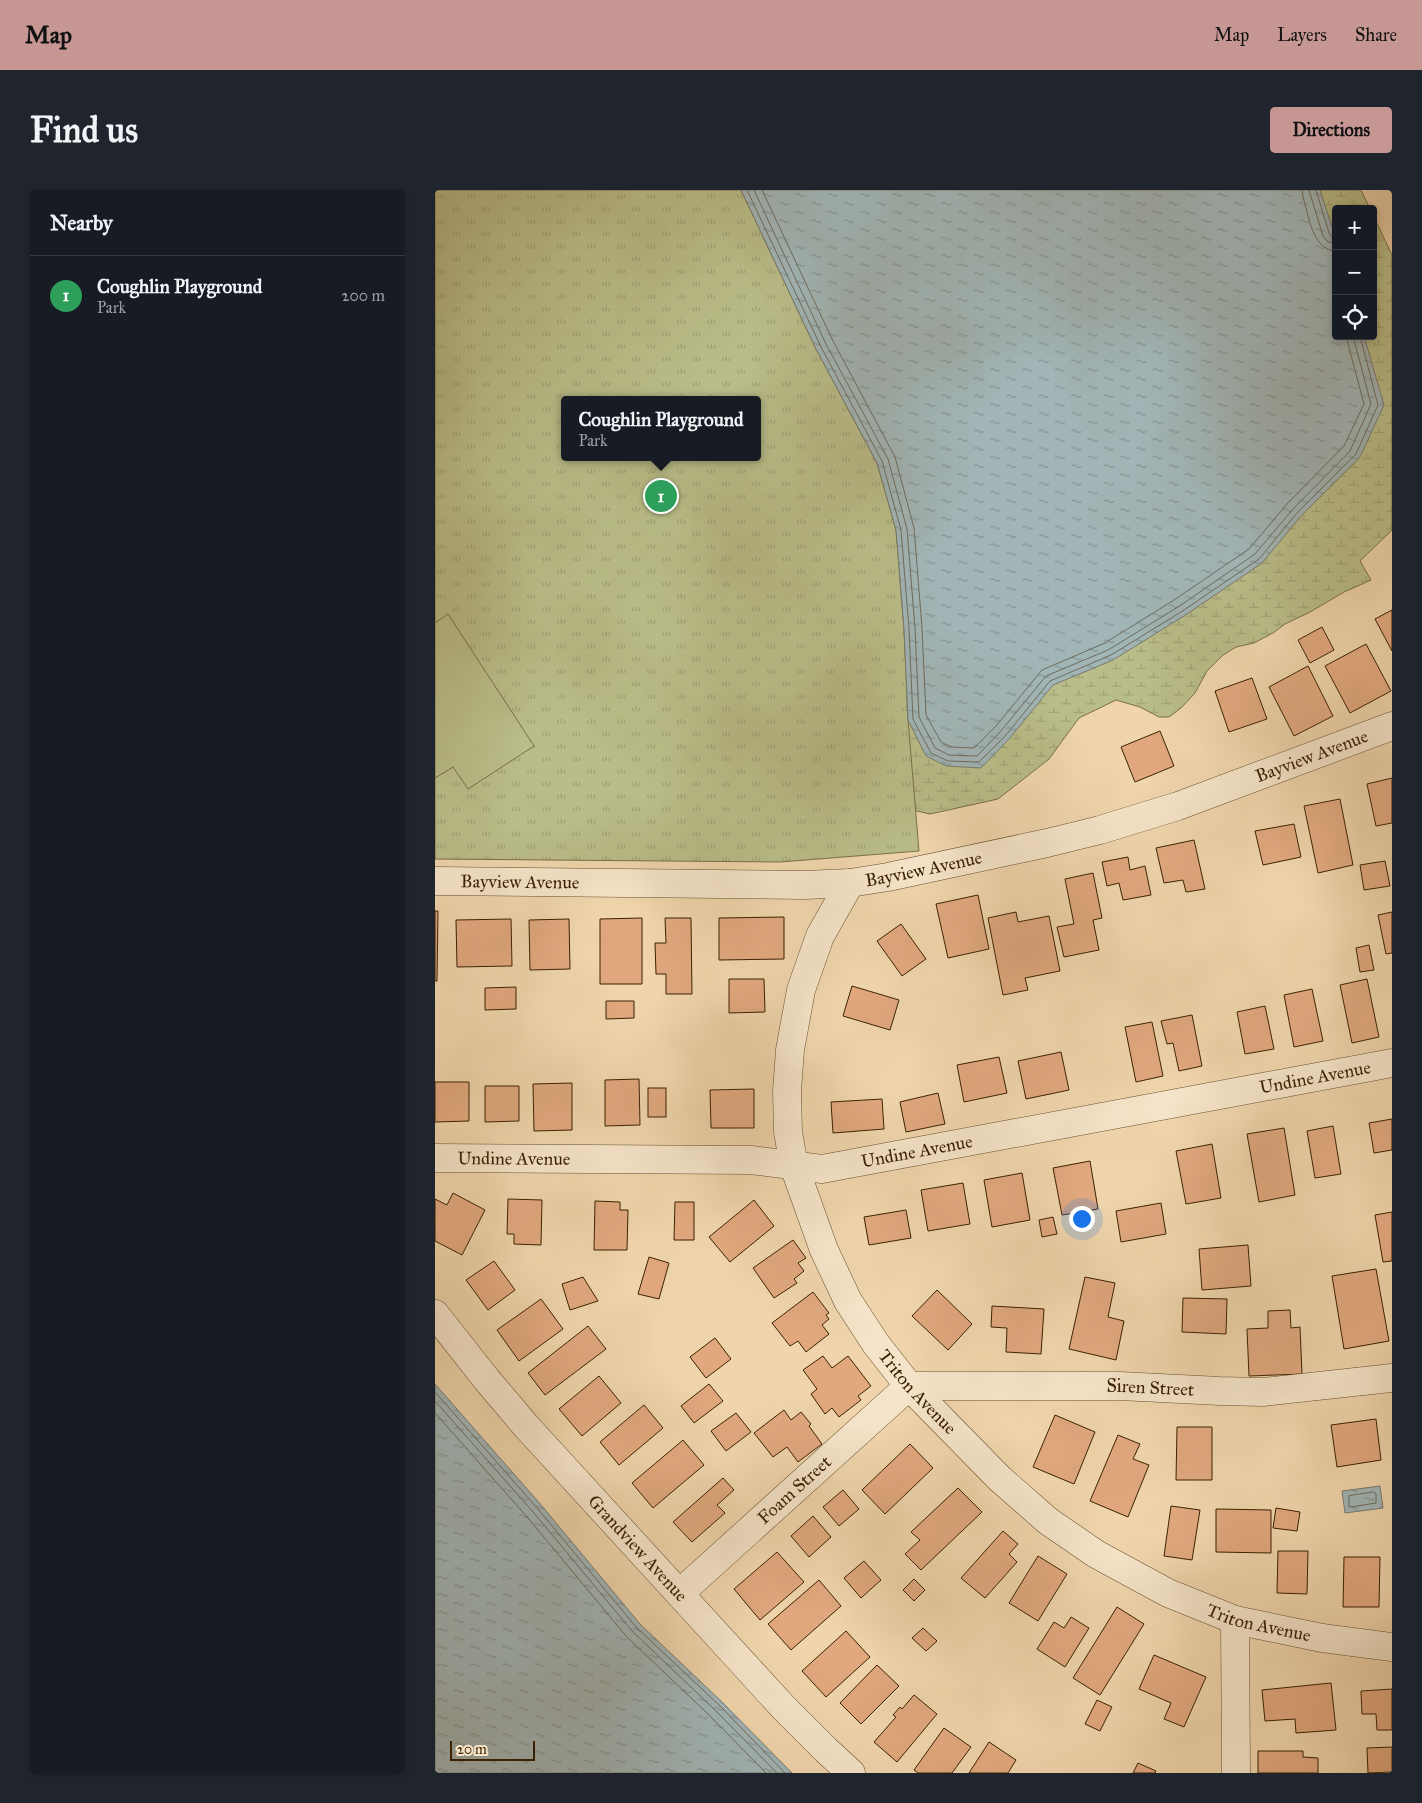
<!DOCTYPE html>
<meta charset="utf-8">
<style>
:root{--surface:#171b24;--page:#20242c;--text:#f1f3f6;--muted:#9ea1a6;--line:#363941;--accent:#c59692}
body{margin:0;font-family:"IM FELL Great Primer",serif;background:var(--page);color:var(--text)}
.controls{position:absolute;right:15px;top:15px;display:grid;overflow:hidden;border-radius:5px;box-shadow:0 2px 8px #0003}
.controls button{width:45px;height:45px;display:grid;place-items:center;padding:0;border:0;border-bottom:1px solid var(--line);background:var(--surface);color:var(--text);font:25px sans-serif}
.scale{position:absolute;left:15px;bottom:12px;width:85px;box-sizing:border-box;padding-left:5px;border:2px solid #3a2102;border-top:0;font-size:14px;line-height:18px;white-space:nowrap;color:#3a2102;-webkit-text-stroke:4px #f5e4c9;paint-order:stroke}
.you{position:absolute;left:646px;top:1028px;width:18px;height:18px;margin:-12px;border:4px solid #fff;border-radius:50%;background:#1a73e8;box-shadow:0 0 0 8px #1a73e833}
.badge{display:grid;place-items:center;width:32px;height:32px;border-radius:50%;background:var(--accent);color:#fff;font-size:16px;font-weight:700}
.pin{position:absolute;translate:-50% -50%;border:2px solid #fff;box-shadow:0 1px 5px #0006}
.popup{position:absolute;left:126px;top:206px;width:200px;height:65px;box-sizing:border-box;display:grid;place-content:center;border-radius:5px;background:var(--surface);filter:drop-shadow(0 1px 4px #0005);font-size:16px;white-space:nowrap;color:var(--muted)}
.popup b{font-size:19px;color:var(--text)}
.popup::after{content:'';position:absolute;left:50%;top:100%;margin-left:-10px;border:10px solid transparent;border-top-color:var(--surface)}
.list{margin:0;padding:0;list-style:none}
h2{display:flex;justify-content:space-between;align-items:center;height:65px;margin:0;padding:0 20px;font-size:21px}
h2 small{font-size:16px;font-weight:400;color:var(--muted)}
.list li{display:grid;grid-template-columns:32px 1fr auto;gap:15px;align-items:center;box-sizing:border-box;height:80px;padding:0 20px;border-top:1px solid var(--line)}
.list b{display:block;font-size:19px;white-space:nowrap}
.list p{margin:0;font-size:16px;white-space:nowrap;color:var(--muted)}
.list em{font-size:16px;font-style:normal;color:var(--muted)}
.icon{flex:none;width:28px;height:28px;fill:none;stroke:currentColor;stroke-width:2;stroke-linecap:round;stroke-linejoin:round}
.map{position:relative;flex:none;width:957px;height:1583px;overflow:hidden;border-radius:5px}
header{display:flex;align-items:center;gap:30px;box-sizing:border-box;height:70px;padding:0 25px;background:var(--accent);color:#111}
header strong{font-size:24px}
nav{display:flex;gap:28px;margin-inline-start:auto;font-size:18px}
.intro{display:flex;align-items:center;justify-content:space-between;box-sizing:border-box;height:120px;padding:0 30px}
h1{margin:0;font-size:35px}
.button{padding:12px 22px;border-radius:5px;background:var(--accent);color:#111;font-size:18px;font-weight:700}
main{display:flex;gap:30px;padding:0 30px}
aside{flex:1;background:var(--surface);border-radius:5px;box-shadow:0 2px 8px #0003}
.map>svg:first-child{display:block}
</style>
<header>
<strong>Map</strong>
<nav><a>Map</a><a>Layers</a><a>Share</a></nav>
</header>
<div class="intro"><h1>Find us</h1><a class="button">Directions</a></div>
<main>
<aside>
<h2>Nearby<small></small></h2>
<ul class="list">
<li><span class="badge" style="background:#2e9e5b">1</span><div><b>Coughlin Playground</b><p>Park</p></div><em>200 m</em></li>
</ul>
</aside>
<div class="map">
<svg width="957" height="1583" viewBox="0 0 957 1583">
<defs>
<pattern id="wetland-marsh" width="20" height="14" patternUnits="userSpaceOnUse" patternTransform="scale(1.25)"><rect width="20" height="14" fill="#b9bd89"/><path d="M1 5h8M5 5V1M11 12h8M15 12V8" fill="none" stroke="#a0a275"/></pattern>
<pattern id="park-tufts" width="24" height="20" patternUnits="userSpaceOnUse" patternTransform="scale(1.25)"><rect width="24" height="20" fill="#b9bd89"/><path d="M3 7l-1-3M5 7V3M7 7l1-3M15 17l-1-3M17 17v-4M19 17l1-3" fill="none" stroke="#a0a275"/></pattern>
<pattern id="water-ripples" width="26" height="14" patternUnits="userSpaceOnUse" patternTransform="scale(1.25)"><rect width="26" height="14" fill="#a1b5b6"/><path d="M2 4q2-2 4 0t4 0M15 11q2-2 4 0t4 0" fill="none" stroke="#849392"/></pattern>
</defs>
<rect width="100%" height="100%" fill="#f0d5ac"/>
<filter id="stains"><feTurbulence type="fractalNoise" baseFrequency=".004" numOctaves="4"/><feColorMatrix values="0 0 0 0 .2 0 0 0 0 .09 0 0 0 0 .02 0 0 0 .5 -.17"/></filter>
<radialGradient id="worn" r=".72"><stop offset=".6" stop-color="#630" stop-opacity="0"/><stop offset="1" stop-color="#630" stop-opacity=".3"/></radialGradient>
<!-- wetland -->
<path fill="url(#wetland-marsh)" stroke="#7a6f46" d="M 197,0 L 926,0 L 935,19 L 901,19 L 901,146 L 938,146 L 938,25 L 957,65 L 957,340 L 925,371 L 936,390 L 909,402 L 875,422 L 850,434 L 838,443 L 819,453 L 801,457 L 788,465 L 772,481 L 760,503 L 746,518 L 734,527 L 724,527 L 705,517 L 681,510 L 644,528 L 614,569 L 563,609 L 495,624 L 469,618 L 322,210 Z"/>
<!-- park -->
<path fill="url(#park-tufts)" stroke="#7a6f46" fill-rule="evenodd" d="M 0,0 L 306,0 L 381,159 L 442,273 L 461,340 L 469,439 L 473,530 L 484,661 L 345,672 L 0,669 ZM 130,210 L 322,210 L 322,267 L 130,267 Z"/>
<!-- pitch -->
<path fill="#b9bd89" stroke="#7a6f46" d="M 13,424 L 99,556 L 33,599 L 18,577 L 0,588 L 0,433 Z"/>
<!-- water -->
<g fill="url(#water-ripples)" stroke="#787a6e">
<path d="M 306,0 L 885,0 L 901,49 L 901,146 L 929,146 L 949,215 L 925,267 L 866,326 L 827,373 L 749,426 L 678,470 L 618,495 L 575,548 L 546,578 L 511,576 L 491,566 L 473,530 L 469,439 L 461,340 L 442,273 L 381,159 Z"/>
<path d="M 0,1194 L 107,1316 L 205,1434 L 287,1512 L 357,1583 L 0,1583 Z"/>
<path d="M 945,1296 L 948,1318 L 910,1323 L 907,1301 Z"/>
</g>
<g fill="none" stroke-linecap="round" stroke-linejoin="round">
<!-- shore -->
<g stroke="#6e6b5c" stroke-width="1">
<path d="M 312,0 L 386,157 L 447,271 L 466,340 L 474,439 L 478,529 L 496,563 L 513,571 L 544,572 L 571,545 L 615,491 L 676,465 L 746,422 L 824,369 L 862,323 L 921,264 L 943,215 L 925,146"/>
<path d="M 319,0 L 391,154 L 453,269 L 472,339 L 480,438 L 484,527 L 500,558 L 514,565 L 542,566 L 566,541 L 611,486 L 673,460 L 743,417 L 820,364 L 858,319 L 915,261 L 936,214 L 918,146"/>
<path d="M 327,0 L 398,151 L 460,267 L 479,338 L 487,438 L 491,525 L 506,552 L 516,557 L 539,558 L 561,536 L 607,480 L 670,453 L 739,410 L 814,359 L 852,314 L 909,256 L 929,214 L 911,146"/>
<path d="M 867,0 L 868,7 C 874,26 877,60 901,61"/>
<path d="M 874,0 L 888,46 L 893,52 L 901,53"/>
<path d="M 881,0 L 894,43 L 896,46 L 901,47"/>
<path d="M 0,1202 L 103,1319 L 201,1437 L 284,1515 L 350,1583"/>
<path d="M 0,1211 L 99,1323 L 197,1441 L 280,1520 L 342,1583"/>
<path d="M 0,1223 L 93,1328 L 191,1446 L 274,1525 L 331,1583"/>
<path d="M 939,1302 L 941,1304 L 941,1313 L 916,1317 L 914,1316 L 914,1306 Z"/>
</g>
</g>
<!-- building -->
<g fill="#e1a87e" stroke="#3a2102">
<path d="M 957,420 L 957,461 L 940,429 Z"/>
<path d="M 887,437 L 899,460 L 875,473 L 863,450 Z"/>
<path d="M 931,454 L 956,501 L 915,523 L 890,476 Z"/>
<path d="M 873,476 L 898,526 L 859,546 L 834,497 Z"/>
<path d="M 817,488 L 832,529 L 794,542 L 780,501 Z"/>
<path d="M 725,541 L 739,576 L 700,592 L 686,557 Z"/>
<path d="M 957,588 L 957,633 L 941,636 L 932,594 Z"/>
<path d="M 905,609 L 918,675 L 883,683 L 869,616 Z"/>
<path d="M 859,634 L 866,667 L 828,675 L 820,641 Z"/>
<path d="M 759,650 L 770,699 L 751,702 L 748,690 L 729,693 L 721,658 Z"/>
<path d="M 693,667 L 695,680 L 710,676 L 716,705 L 688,710 L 684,693 L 672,696 L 667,672 Z"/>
<path d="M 950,671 L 955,696 L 929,700 L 925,675 Z"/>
<path d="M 658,683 L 667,728 L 658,730 L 664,760 L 629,767 L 622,737 L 639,734 L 630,689 Z"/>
<path d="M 543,705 L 554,759 L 513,768 L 501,714 Z"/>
<path d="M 0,721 L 3,721 L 2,791 L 0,791 Z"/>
<path d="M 581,722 L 583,732 L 614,726 L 625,781 L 590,788 L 593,800 L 568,805 L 553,728 Z"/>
<path d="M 957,722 L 957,763 L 951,764 L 943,725 Z"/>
<path d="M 349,727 L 349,769 L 284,770 L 284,728 Z"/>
<path d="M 207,728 L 207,794 L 165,794 L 165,729 Z"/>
<path d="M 230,728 L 256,728 L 257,804 L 231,804 L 231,784 L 221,784 L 220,753 L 231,753 Z"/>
<path d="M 76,729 L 77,776 L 22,777 L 21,730 Z"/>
<path d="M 134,729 L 135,779 L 95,780 L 94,730 Z"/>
<path d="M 466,734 L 491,769 L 467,786 L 442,751 Z"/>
<path d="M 934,755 L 939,780 L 925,782 L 921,758 Z"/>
<path d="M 294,789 L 329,789 L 330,822 L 294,823 Z"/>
<path d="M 932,789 L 944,847 L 917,853 L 905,795 Z"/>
<path d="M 417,796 L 464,810 L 455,840 L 408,826 Z"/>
<path d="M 81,797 L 81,819 L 50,820 L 50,798 Z"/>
<path d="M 877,799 L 888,851 L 859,857 L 849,805 Z"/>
<path d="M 171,811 L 199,811 L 199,828 L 171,829 Z"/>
<path d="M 830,816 L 839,859 L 810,864 L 802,822 Z"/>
<path d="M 757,825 L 767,876 L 744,881 L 738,853 L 732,854 L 726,831 Z"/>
<path d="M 717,832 L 728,886 L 701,892 L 690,837 Z"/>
<path d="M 626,862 L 634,900 L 591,909 L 583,871 Z"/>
<path d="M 564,867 L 572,903 L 529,912 L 522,875 Z"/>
<path d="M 204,889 L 205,935 L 170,936 L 170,890 Z"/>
<path d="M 0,892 L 34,892 L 34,931 L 0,932 Z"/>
<path d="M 137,893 L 137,940 L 99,941 L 98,894 Z"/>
<path d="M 50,896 L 84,896 L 84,931 L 50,932 Z"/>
<rect x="213" y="898" width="18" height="29"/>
<path d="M 319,899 L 319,938 L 276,938 L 275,900 Z"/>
<path d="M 503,903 L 510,934 L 471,942 L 465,912 Z"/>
<path d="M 447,909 L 449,939 L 398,943 L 396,912 Z"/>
<path d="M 957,929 L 957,960 L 939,963 L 934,933 Z"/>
<path d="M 898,936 L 906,984 L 880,988 L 872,941 Z"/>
<path d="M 849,938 L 860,1005 L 824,1012 L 812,944 Z"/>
<path d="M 777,954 L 786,1008 L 751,1014 L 741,961 Z"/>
<path d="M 655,971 L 663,1019 L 627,1025 L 618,978 Z"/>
<path d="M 587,983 L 595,1030 L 557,1037 L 549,990 Z"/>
<path d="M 528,993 L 535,1034 L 493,1041 L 486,1000 Z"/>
<path d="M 18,1003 L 50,1020 L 27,1065 L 0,1051 L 0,1009 L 12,1015 Z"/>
<path d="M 73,1009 L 107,1010 L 106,1055 L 79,1054 L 79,1044 L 72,1044 Z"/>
<path d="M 319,1010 L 339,1036 L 295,1072 L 274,1047 Z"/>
<path d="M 160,1011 L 185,1012 L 185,1020 L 193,1020 L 192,1060 L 159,1060 Z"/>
<path d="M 240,1012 L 259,1012 L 259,1050 L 239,1050 Z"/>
<path d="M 726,1013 L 731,1044 L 686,1052 L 681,1021 Z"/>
<path d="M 471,1020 L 476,1048 L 434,1055 L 429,1027 Z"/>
<path d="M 957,1022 L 957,1071 L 948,1072 L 940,1025 Z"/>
<path d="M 618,1027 L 622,1044 L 607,1047 L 604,1030 Z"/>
<path d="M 358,1050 L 371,1068 L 363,1073 L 369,1081 L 359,1089 L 362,1093 L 339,1108 L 318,1078 Z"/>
<path d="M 813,1055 L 816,1096 L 767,1100 L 764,1059 Z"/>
<path d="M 214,1067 L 234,1073 L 224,1109 L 203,1104 Z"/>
<path d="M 59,1071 L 80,1100 L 53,1120 L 31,1090 Z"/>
<path d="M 941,1079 L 954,1151 L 909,1159 L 897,1086 Z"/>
<path d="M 148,1087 L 163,1111 L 135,1120 L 127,1094 Z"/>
<path d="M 650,1087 L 680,1093 L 673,1127 L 689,1131 L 681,1170 L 634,1159 Z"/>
<path d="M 502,1100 L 537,1134 L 513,1160 L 477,1126 Z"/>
<path d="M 378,1102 L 394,1123 L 391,1125 L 394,1129 L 387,1135 L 394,1144 L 371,1162 L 363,1151 L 355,1156 L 337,1133 Z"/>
<path d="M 748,1108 L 792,1109 L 791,1144 L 747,1142 Z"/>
<path d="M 106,1109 L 128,1139 L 84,1171 L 62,1140 Z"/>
<path d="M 557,1116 L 609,1119 L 606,1164 L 571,1162 L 572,1138 L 556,1137 Z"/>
<path d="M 855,1120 L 856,1138 L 865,1137 L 867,1184 L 814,1186 L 812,1139 L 833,1138 L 833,1121 Z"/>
<path d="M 153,1136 L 171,1159 L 110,1205 L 93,1183 Z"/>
<path d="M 280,1148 L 296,1169 L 271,1188 L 255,1167 Z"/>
<path d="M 388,1166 L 397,1178 L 413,1166 L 436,1196 L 423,1206 L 426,1210 L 404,1227 L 397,1218 L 390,1224 L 376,1204 L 382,1199 L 368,1180 Z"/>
<path d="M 164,1186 L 186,1213 L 147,1246 L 124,1219 Z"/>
<path d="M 274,1194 L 288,1211 L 259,1233 L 246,1216 Z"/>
<path d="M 209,1215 L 228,1238 L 184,1275 L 165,1252 Z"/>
<path d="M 349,1220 L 356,1230 L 366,1222 L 376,1234 L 374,1236 L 387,1254 L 363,1272 L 352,1257 L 338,1267 L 319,1243 Z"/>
<path d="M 301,1223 L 316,1242 L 291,1261 L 276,1241 Z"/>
<path d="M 620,1225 L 660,1242 L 639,1294 L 598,1277 Z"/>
<path d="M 941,1229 L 946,1270 L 902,1277 L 896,1235 Z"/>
<path d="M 742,1237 L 777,1237 L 777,1290 L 741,1290 Z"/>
<path d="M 683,1245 L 705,1254 L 698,1269 L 714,1275 L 693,1327 L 655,1311 Z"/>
<path d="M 248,1250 L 269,1275 L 218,1318 L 197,1293 Z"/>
<path d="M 475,1254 L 498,1278 L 450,1324 L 427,1300 Z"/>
<path d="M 288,1288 L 299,1300 L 282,1315 L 290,1323 L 257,1352 L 238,1332 Z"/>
<path d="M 523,1298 L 547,1322 L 486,1380 L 470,1364 L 485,1350 L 476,1342 Z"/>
<path d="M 408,1300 L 424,1319 L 404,1336 L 388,1317 Z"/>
<path d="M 736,1316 L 765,1320 L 757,1370 L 729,1366 Z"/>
<path d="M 841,1318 L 865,1322 L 862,1341 L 838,1338 Z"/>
<path d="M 781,1319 L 836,1320 L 836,1363 L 781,1362 Z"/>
<path d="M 378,1326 L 396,1347 L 374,1367 L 356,1346 Z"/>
<path d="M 568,1341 L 583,1354 L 574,1364 L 582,1372 L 550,1408 L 526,1388 Z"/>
<path d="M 843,1361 L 873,1361 L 872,1404 L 842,1403 Z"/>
<path d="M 342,1362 L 369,1392 L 325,1430 L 299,1399 Z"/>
<path d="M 603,1366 L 632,1384 L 603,1431 L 574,1413 Z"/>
<path d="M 909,1367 L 945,1367 L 944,1417 L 908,1417 Z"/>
<path d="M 429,1371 L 446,1390 L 426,1408 L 409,1388 Z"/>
<path d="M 479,1389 L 490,1400 L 479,1411 L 468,1400 Z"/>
<path d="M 384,1390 L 406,1416 L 356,1460 L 333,1434 Z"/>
<path d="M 682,1417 L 709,1434 L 665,1505 L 638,1488 Z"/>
<path d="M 636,1427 L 654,1438 L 630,1477 L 602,1459 L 619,1432 L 629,1438 Z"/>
<path d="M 488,1438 L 502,1451 L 491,1461 L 477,1448 Z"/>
<path d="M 411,1441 L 435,1467 L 391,1507 L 367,1481 Z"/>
<path d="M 719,1465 L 771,1487 L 749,1537 L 729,1529 L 736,1513 L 704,1499 Z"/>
<path d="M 442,1475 L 464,1496 L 426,1534 L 405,1513 Z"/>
<path d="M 896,1493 L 901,1540 L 861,1543 L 860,1529 L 830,1531 L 827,1500 Z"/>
<path d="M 957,1499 L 957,1540 L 942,1540 L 941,1524 L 927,1524 L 926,1501 Z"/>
<path d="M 479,1505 L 502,1524 L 462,1572 L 439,1552 L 461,1527 L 458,1525 L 465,1517 L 467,1519 Z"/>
<path d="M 662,1510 L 677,1517 L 665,1541 L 650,1534 Z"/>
<path d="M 509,1538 L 536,1557 L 517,1583 L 483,1583 L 479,1580 Z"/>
<path d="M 554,1552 L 581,1570 L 573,1583 L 534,1583 Z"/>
<path d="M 957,1557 L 957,1582 L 933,1583 L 932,1558 Z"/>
<path d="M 823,1561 L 868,1561 L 868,1567 L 883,1568 L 883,1583 L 823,1583 Z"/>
<path d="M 703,1573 L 721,1581 L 720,1583 L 698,1583 Z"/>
</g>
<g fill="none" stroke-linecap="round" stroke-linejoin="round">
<!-- minor casing -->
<g stroke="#684e2c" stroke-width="29">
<g id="minor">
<path id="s1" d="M 0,691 L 370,695 L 415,693 L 453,687 L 612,653 L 665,640 L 743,616 L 957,536"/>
<path id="s2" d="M 415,693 L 385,746 L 366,800 L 355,860 L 352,901 L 353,942 L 359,976 L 389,1060 L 413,1111 L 441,1154 L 474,1196 L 564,1288 L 613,1331 L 661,1364 L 733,1403 L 800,1430 L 887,1448 L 957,1457"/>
<path id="s3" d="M 0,968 L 316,970 L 387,979 L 957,873"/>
<path id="s4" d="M 0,1124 L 52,1190 L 91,1236 L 349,1518 L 391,1560 L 416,1583"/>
<path id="s5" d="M 245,1403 L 474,1196 L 685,1196 L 785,1201 L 828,1202 L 957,1188"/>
<path d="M 800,1430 L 801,1583"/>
</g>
</g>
<!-- minor -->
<use href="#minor" stroke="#f5e4c9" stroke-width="28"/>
</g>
<g text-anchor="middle" stroke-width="4" stroke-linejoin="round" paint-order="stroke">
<!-- street labels -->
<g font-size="18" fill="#3a2102" stroke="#f5e4c9">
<text dy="6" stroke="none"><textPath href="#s1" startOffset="895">Bayview Avenue</textPath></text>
<text dy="6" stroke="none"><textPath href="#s1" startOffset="490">Bayview Avenue</textPath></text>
<text dy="6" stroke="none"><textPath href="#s1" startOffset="85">Bayview Avenue</textPath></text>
<text dy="6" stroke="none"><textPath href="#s3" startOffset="889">Undine Avenue</textPath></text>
<text dy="6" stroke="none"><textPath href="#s3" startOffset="484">Undine Avenue</textPath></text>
<text dy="6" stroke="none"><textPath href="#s3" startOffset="79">Undine Avenue</textPath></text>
<text dy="6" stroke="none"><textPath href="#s5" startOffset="550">Siren Street</textPath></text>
<text dy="6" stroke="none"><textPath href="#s2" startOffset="556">Triton Avenue</textPath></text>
<text dy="6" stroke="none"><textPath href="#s5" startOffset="154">Foam Street</textPath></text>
<text dy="6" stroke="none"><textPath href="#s4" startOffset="310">Grandview Avenue</textPath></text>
<text dy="6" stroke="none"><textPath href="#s2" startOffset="976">Triton Avenue</textPath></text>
</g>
</g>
<rect width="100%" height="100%" filter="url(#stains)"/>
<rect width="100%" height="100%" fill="url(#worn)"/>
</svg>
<div class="controls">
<button>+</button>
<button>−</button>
<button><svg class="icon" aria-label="locate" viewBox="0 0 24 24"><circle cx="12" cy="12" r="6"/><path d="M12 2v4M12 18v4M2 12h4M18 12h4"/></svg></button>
</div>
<div class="scale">20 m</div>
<div class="you"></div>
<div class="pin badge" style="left:226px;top:306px;background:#2e9e5b">1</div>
<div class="popup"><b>Coughlin Playground</b>Park</div>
</div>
</main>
